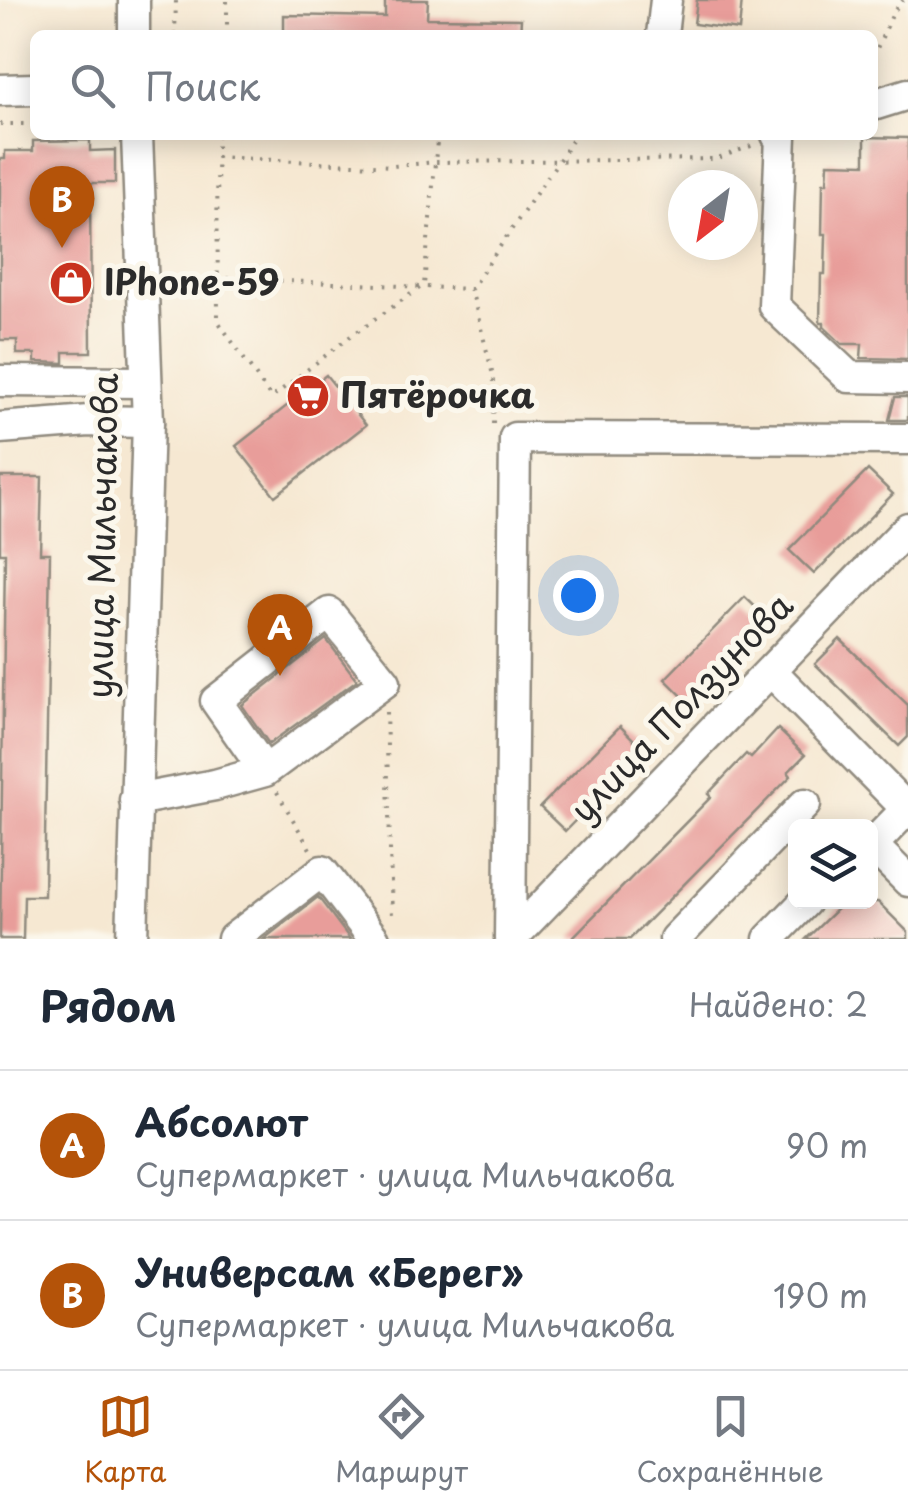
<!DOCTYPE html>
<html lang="ru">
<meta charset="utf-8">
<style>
:root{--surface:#fff;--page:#f2f2f3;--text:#1f2937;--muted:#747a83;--line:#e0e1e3;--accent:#b45309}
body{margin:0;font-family:"Playpen Sans",sans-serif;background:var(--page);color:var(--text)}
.controls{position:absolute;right:30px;bottom:30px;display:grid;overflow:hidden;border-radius:15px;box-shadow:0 5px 25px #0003}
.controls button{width:90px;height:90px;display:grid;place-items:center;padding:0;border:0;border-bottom:2px solid var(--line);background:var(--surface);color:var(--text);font:50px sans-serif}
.compass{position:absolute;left:668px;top:170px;width:90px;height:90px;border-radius:50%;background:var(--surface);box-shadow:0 5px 25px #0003;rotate:211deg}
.you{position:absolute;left:578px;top:595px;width:35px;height:35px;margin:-25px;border:8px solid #fff;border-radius:50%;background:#1a73e8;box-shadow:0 0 0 15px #1a73e833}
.badge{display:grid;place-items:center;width:65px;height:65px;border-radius:50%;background:var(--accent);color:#fff;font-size:32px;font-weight:700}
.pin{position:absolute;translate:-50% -82px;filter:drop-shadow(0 2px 5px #0008)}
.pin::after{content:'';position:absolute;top:52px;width:35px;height:30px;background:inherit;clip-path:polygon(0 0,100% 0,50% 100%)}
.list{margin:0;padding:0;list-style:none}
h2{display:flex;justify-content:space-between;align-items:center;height:130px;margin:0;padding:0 40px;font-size:42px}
h2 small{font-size:32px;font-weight:400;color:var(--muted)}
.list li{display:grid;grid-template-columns:65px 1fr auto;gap:30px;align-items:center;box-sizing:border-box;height:150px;padding:0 40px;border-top:2px solid var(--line)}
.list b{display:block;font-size:38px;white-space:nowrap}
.list p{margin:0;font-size:32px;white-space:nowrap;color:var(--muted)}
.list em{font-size:32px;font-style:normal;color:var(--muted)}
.icon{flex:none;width:55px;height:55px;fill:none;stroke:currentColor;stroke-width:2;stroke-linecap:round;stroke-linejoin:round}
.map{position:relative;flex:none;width:908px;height:939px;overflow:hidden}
.search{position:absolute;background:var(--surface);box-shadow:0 5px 25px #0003;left:30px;right:30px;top:30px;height:110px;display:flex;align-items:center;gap:25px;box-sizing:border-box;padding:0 35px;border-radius:15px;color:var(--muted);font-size:38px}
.sheet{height:430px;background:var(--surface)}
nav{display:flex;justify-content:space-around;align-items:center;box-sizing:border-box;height:140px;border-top:2px solid var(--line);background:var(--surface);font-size:28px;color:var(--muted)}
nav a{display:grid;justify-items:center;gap:5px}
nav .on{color:var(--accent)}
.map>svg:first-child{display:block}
</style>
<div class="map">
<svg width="908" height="939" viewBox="0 0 908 939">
<rect width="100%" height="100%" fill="#fbf7ec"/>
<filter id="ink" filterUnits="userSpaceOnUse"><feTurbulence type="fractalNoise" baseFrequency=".01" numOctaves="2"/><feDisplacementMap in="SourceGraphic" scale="20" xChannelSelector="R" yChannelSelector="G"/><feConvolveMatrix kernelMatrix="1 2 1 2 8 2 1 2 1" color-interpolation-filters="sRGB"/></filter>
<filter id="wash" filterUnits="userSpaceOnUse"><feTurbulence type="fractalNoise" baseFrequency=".0048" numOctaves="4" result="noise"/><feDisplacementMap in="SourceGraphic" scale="40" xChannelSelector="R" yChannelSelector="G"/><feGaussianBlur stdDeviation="2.25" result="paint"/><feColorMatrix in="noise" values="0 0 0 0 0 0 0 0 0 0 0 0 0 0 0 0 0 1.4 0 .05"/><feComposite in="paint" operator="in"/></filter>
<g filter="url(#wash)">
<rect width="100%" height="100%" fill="#f6e8d2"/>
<g id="blocks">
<!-- building -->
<g fill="#e89d9a">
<path d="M 385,0 L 428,0 L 427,18 L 521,19 L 520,35 L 284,35 L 284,15 L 385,17 Z"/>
<path d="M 697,0 L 742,0 L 739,30 L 694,24 Z"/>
<path d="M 865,137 L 908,138 L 908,359 L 861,358 L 862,344 L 842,344 L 824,327 L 824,323 L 820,323 L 821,274 L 825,274 L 826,234 L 822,234 L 823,183 L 827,183 L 828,163 L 865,164 Z"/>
<path d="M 90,140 L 90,151 L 115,150 L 115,183 L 90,183 L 91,352 L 64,352 L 64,363 L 35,362 L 35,354 L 17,354 L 17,340 L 0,340 L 0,159 L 5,159 L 5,151 L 33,151 L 33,141 Z"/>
<path d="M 326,375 L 366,425 L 275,496 L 236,446 Z"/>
<path d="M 895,397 L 908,397 L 908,420 L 889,420 Z"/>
<path d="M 868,470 L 893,494 L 814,574 L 789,550 Z"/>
<path d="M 0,477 L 42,477 L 40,553 L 50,553 L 44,896 L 24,896 L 23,939 L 0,939 L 5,553 L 0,553 Z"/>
<path d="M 745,597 L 770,621 L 689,703 L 665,679 Z"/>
<path d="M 326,639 L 357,680 L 269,744 L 242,705 Z"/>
<path d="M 840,639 L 908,705 L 908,737 L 899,746 L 815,664 Z"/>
<path d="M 620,726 L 644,750 L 565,831 L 540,807 Z"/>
<path d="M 778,729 L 805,755 L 788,772 L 791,776 L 630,939 L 571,939 L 711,797 L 708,794 L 746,754 L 751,758 Z"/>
<path d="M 318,897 L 350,939 L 264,939 Z"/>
<path d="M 844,902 L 878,902 L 908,932 L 908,939 L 806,939 Z"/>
</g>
</g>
</g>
<g filter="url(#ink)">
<use href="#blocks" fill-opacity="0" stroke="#908a7e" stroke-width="2.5"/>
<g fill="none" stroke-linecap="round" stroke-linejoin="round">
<!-- minor casing -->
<g stroke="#908a7e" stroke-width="35">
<g id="minor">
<path d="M 134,0 L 134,35"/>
<path d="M 662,35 L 666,0"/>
<path d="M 0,90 L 35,89"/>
<path d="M 873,105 L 908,94"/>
<path d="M 777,135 L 781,136 L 774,306 L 849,377 L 908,378"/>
<path d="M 0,381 L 145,382"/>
<path d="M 0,428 L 89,421 L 148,422"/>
<path d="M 771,671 L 907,809 L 870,847"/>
<path d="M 135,800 L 215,785 L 265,771 L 385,682 L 329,613 L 216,701 L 265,771"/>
<path d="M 873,846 L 908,881"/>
<path d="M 132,939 L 148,422 L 137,135"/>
<path d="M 233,939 L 322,871 L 374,939"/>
<path d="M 510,939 L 515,438 L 908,439"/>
<path d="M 511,939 L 908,528"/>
<path d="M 675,939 L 805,804"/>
<path d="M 769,939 L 805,902"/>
</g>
</g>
<!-- path -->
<g stroke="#908a7e" stroke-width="4" stroke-dasharray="2.5 8" stroke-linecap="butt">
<path d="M 175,35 L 176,0"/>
<path d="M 227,35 L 227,0"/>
<path d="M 873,57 L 894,11 L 903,0"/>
<path d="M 0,124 L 35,124"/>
<path d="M 217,135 L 218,321 L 271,398 L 348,338 L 424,285 L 437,141"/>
<path d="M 216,157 L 393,166 L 435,162 L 715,159 L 754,145"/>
<path d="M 217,278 L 471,289"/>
<path d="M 493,424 L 494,379 L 471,289 L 576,135"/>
<path d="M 386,712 L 392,917"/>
<path d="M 277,792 L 310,849"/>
</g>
<!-- minor -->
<use href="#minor" stroke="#fff" stroke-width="30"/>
</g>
</g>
<!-- icons -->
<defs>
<g id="shop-disc" transform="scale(2.25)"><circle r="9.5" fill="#c8321e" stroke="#fbf7ec"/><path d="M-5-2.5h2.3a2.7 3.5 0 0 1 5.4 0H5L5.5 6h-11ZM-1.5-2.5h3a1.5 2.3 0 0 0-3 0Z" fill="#fff"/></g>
<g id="supermarket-disc" transform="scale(2.25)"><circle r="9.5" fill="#c8321e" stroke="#fbf7ec"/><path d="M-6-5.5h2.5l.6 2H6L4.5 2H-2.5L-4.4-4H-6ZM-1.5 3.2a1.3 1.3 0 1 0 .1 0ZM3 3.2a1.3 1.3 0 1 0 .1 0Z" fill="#fff"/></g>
</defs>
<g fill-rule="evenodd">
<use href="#shop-disc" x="71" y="283"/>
<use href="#supermarket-disc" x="308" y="396"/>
</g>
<g text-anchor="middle" stroke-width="10" stroke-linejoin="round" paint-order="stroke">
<!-- poi labels -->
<g font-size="35" font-weight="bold" fill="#2b2b2b" stroke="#fbf7ec" text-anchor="start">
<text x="104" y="295">IPhone-59</text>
<text x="340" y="408">Пятёрочка</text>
</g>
<!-- street labels -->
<g font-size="35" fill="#2b2b2b" stroke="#fbf7ec">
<text transform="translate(103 536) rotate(-89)" y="12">улица Мильчакова</text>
<text transform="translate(682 708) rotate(-46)" y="12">улица Ползунова</text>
</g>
</g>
</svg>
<div class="controls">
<button><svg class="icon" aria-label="layers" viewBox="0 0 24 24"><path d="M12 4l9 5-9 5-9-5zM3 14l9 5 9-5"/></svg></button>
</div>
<svg class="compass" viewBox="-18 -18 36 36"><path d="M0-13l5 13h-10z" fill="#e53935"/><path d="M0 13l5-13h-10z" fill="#747a83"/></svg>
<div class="you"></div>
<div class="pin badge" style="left:280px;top:676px">A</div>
<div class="pin badge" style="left:62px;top:248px">B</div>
<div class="search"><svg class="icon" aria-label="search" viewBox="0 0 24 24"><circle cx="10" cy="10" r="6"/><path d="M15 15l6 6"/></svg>Поиск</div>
</div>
<section class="sheet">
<h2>Рядом<small>Найдено: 2</small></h2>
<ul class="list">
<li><span class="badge">A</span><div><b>Абсолют</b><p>Супермаркет · улица Мильчакова</p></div><em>90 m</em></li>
<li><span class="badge">B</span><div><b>Универсам «Берег»</b><p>Супермаркет · улица Мильчакова</p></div><em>190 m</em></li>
</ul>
</section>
<nav>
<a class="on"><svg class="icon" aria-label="map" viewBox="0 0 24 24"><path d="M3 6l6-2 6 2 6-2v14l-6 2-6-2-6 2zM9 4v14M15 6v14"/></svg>Карта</a>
<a><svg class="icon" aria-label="directions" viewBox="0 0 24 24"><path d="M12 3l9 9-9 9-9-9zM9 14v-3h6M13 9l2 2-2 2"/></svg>Маршрут</a>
<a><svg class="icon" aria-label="saved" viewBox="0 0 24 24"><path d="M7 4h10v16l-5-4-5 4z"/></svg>Сохранённые</a>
</nav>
